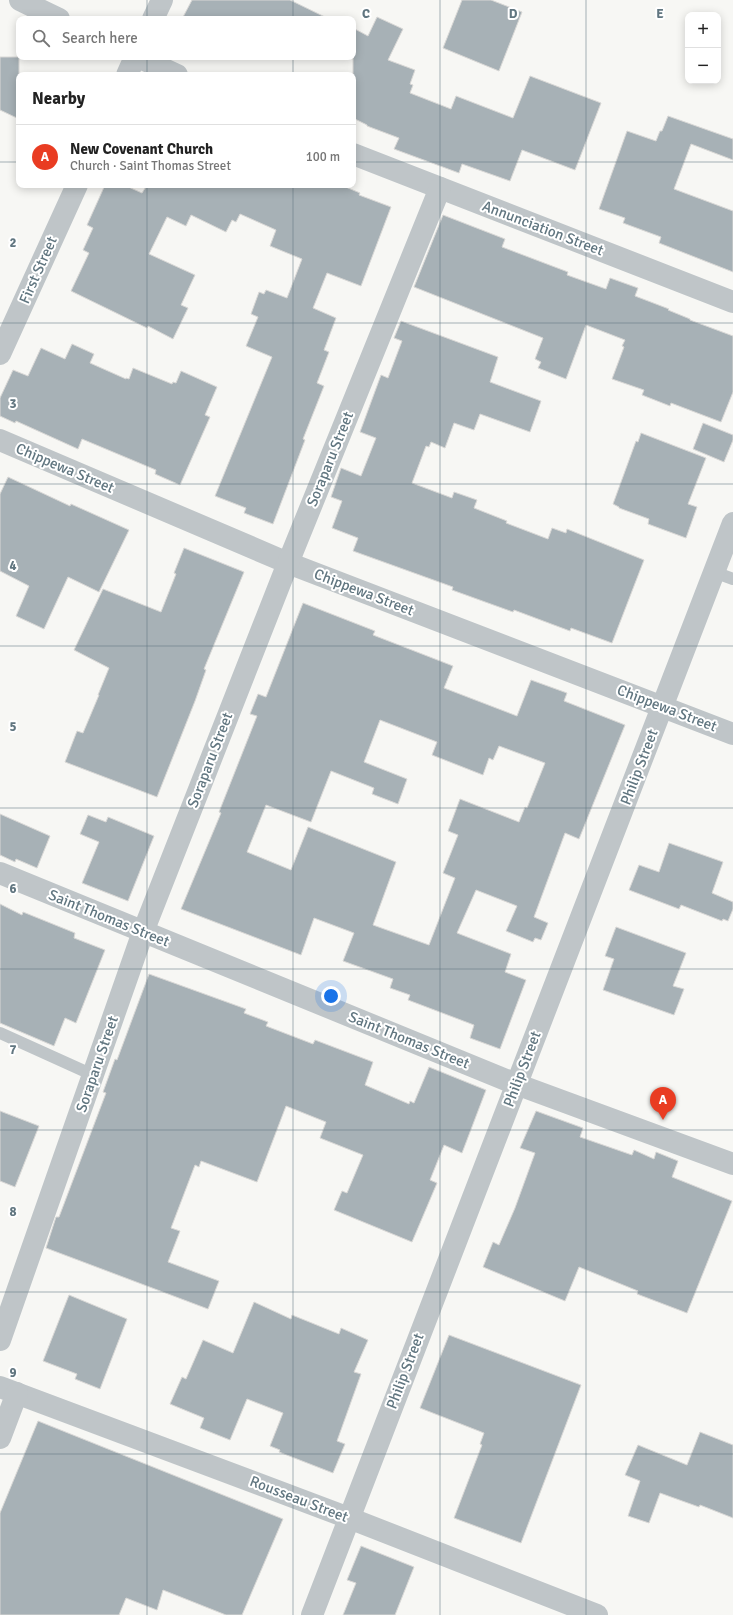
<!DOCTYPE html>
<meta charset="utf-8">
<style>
:root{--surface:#fff;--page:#f2f2f2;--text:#222;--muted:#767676;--line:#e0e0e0;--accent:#e93c22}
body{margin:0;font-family:Signika,sans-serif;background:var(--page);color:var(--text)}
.controls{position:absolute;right:12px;top:12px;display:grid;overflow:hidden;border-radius:8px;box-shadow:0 2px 10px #0003}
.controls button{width:36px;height:36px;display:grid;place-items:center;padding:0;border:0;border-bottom:1px solid var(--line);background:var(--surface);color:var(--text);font:20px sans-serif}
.you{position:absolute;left:331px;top:996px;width:14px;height:14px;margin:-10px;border:3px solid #fff;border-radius:50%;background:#1a73e8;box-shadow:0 0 0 6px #1a73e833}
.badge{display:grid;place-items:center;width:26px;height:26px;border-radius:50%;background:var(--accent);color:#fff;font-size:13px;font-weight:700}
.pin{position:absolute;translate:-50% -33px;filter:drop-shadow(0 1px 2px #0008)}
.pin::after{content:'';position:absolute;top:21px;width:14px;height:12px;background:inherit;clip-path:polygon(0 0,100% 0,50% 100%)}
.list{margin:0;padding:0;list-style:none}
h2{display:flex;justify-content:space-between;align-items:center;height:52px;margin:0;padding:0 16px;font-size:17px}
h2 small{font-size:13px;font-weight:400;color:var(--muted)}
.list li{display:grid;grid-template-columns:26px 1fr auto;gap:12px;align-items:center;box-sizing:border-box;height:64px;padding:0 16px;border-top:1px solid var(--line)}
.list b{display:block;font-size:15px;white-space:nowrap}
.list p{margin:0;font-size:13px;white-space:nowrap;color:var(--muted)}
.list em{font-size:13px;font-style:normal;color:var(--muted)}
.icon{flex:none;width:22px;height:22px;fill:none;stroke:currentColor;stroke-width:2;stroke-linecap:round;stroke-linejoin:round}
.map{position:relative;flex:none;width:733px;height:1615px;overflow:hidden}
.search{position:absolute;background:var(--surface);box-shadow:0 2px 10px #0003;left:16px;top:16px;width:340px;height:44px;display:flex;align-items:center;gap:10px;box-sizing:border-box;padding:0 14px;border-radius:8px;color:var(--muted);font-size:15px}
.panel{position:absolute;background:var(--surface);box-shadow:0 2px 10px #0003;left:16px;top:72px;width:340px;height:116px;border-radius:8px}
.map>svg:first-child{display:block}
</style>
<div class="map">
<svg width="733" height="1615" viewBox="0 0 733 1615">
<rect width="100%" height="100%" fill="#f7f7f4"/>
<!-- building -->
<g fill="#a7b1b6" stroke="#d9d8d6" fill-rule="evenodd">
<path d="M 192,0 L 290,0 L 329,19 L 182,19 Z"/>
<path d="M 462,0 L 491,0 L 522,12 L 499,71 L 443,48 Z"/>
<path d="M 377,17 L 403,29 L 388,60 L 415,70 L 410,84 L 413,85 L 410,93 L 451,109 L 456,96 L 513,118 L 530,76 L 601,103 L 575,170 L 522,150 L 510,181 L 462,164 L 459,173 L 394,149 L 399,138 L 367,126 L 367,125 L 353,118 L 353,28 L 368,36 Z"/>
<path d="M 0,57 L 19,57 L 19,119 L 0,110 Z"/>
<path d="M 668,116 L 733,139 L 733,160 L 691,144 L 674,189 L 733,211 L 733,272 L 659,243 L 661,237 L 623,223 L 625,218 L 599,209 L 627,131 L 656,141 L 660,131 L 662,131 Z"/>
<path d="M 105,185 L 124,185 L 142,193 L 147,185 L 341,185 L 360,193 L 359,195 L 391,207 L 361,286 L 327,273 L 313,308 L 336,318 L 324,350 L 329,352 L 317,383 L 324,386 L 303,439 L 305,440 L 273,524 L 244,513 L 246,508 L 215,496 L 272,357 L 246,346 L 258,317 L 251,314 L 259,292 L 264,294 L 266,290 L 287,298 L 302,259 L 270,246 L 276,230 L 240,214 L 236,222 L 232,220 L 226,232 L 191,215 L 186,226 L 167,217 L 149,254 L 195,275 L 181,305 L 188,308 L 173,339 L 148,326 L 147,328 L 71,291 L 89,253 L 83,250 L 93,228 L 87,225 Z"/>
<path d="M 443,215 L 505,239 L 502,247 L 568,272 L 567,275 L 606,289 L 610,278 L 638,288 L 635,296 L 669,309 L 668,310 L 690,319 L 690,320 L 733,336 L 733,392 L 721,422 L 671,403 L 670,406 L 642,395 L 644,390 L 612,379 L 624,347 L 622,346 L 625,340 L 586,325 L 566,379 L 538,368 L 541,362 L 535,359 L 543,338 L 414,287 Z"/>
<path d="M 401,321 L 498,357 L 490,382 L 541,401 L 530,432 L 480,414 L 474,430 L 454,423 L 445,448 L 431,442 L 429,447 L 426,446 L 412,483 L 452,498 L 454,492 L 477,500 L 474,508 L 507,521 L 506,523 L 548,539 L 552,528 L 566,533 L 567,529 L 644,560 L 612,643 L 571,628 L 570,631 L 514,610 L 513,612 L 452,590 L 453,587 L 353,551 L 358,538 L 332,528 L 342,501 L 331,497 L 341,468 L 361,476 L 376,438 L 360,432 L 381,375 L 388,378 L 402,341 L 394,338 Z"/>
<path d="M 72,344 L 94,354 L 90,363 L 126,379 L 126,378 L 129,379 L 133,368 L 172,384 L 173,382 L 176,383 L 181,371 L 217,387 L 205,415 L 210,417 L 180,485 L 155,474 L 156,470 L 82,439 L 78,449 L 16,421 L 15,423 L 0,416 L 0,398 L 13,370 L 28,376 L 41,348 L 65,359 Z"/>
<path d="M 703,423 L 733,435 L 733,440 L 724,462 L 693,449 Z"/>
<path d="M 641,433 L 706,458 L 688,504 L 697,507 L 686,538 L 648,524 L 649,519 L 619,508 L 619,507 L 613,504 L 636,441 L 638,442 Z"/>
<path d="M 8,477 L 70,506 L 71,504 L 129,530 L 99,592 L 68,577 L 44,629 L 16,616 L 29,586 L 0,571 L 0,494 Z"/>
<path d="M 184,548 L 244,572 L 204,669 L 206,670 L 195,701 L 157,797 L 65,762 L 77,731 L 83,733 L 99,695 L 98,695 L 109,668 L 74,650 L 103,589 L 161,612 L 176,574 L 174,573 Z"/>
<path d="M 303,603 L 375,631 L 373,635 L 453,666 L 444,688 L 517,716 L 531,680 L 567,693 L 564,701 L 625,725 L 579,839 L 565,833 L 534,917 L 548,923 L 541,940 L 535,938 L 533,942 L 506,931 L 517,906 L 476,890 L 457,933 L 511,954 L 505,972 L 526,980 L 500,1049 L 470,1038 L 474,1025 L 408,1000 L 410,995 L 390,988 L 393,979 L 343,961 L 354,933 L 314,918 L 301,955 L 181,909 L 221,813 L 219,812 L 257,716 L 250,714 L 258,694 L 266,697 ZM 380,720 L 437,742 L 432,755 L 483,775 L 489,758 L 493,760 L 499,746 L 545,763 L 527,808 L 525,807 L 519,822 L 460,799 L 448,831 L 458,835 L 443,873 L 455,878 L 429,945 L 373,925 L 396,862 L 308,827 L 291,870 L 247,852 L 266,805 L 311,822 L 331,771 L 374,788 L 372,794 L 398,804 L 407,779 L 364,762 Z"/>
<path d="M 0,814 L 50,836 L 37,868 L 16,859 L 15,862 L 0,855 Z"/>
<path d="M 88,815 L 106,822 L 108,817 L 154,836 L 128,901 L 82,883 L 99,842 L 80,834 Z"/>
<path d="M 669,843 L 723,862 L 712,893 L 733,902 L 733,909 L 728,921 L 723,919 L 722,921 L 681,905 L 679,909 L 629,890 L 639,865 L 659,872 Z"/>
<path d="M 0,904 L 22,915 L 23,912 L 75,933 L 74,938 L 105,950 L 76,1023 L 65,1018 L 54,1046 L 0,1023 Z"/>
<path d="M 616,927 L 686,953 L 673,986 L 684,989 L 674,1015 L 603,990 L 614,959 L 605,956 Z"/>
<path d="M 149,974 L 246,1009 L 244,1013 L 268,1022 L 266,1026 L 313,1044 L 315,1040 L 373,1062 L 365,1085 L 409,1104 L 410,1101 L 414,1103 L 429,1067 L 486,1090 L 462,1153 L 444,1145 L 430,1180 L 437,1183 L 412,1242 L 334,1210 L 342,1191 L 347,1193 L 363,1155 L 320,1138 L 326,1122 L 286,1106 L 257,1182 L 201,1161 L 199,1167 L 195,1165 L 171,1228 L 180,1231 L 168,1262 L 219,1281 L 208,1309 L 46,1248 L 56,1217 L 59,1217 L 106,1093 L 103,1092 L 115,1059 L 117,1060 Z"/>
<path d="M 0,1111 L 39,1126 L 15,1187 L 0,1181 Z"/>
<path d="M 536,1111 L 583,1128 L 580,1137 L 632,1155 L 634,1150 L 654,1159 L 656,1152 L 678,1161 L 672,1177 L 732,1201 L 687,1313 L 637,1294 L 638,1291 L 579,1267 L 565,1301 L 483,1267 L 493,1242 L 499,1245 L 515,1208 L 535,1153 L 520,1148 Z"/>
<path d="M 69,1295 L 127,1319 L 100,1389 L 75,1379 L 77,1374 L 43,1361 Z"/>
<path d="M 254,1302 L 291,1319 L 292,1315 L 339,1334 L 341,1328 L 368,1340 L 354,1372 L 361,1374 L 337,1441 L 345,1444 L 333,1473 L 279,1452 L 280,1450 L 270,1446 L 283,1413 L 247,1399 L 230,1440 L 200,1428 L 204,1418 L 170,1404 L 182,1377 L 186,1379 L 203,1340 L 233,1353 Z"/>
<path d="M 449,1335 L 581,1385 L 521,1543 L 454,1518 L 482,1445 L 480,1444 L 484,1433 L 420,1408 Z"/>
<path d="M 38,1421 L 283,1519 L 242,1615 L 226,1615 L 163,1590 L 157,1610 L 126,1598 L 119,1615 L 0,1615 L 0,1513 Z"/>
<path d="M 700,1432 L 733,1445 L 733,1518 L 700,1505 L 699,1507 L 660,1493 L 649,1523 L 628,1516 L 640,1481 L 625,1475 L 638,1445 L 687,1465 Z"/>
<path d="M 361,1546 L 414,1567 L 395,1615 L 343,1615 L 356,1583 L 347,1580 Z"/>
</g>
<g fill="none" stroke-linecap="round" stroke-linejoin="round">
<!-- lane -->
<g stroke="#bfc5c8" stroke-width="12">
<path d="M 714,572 L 733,579"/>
<path d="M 0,1033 L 93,1075"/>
</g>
<!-- street -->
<g stroke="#bfc5c8" stroke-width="22">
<path d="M 20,0 L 59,19"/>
<path d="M 153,19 L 162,0"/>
<path d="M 138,57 L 177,75"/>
<path d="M 127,75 L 135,57"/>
<path d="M 353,154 L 733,302"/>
<path d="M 0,354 L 77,185"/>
<path d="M 0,440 L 288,563 L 733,734"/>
<path d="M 0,873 L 516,1084 L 733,1164"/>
<path d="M 0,1340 L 143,932 L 288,563 L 440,188"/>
<path d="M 0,1387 L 349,1518 L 597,1615"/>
<path d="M 0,1438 L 17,1393"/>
<path d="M 312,1615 L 733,523"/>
</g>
</g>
<!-- grid -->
<path fill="none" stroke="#617680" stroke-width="1" stroke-opacity="0.55" d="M 147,0 L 147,19M 293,0 L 293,19M 440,0 L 440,1615M 586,0 L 586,1615M 147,57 L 147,75M 293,57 L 293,75M 0,162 L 19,162M 353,162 L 733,162M 147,185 L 147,1615M 293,185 L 293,1615M 0,323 L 733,323M 0,484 L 733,484M 0,646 L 733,646M 0,808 L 733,808M 0,969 L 733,969M 0,1130 L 733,1130M 0,1292 L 733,1292M 0,1454 L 733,1454"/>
<g text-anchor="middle" stroke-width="4" stroke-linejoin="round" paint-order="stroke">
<!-- street labels -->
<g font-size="15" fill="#617680" stroke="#fff">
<text transform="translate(543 228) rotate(21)" y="5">Annunciation Street</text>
<text transform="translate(38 270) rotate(-66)" y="5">First Street</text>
<text transform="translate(330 459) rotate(-68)" y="5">Soraparu Street</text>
<text transform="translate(65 468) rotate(23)" y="5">Chippewa Street</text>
<text transform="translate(364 592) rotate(21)" y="5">Chippewa Street</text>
<text transform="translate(667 708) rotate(21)" y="5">Chippewa Street</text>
<text transform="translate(210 760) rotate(-69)" y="5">Soraparu Street</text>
<text transform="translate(639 767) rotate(-69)" y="5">Philip Street</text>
<text transform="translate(109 918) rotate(22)" y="5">Saint Thomas Street</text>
<text transform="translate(409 1040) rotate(22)" y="5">Saint Thomas Street</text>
<text transform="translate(97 1064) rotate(-71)" y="5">Soraparu Street</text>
<text transform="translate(522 1069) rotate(-69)" y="5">Philip Street</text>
<text transform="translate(405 1371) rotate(-69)" y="5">Philip Street</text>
<text transform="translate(299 1499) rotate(21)" y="5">Rousseau Street</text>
</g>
</g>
<g font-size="13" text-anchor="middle" font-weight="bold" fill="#617680" stroke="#fff" stroke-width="4" stroke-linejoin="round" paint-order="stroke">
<text x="366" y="18">C</text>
<text x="513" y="18">D</text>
<text x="660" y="18">E</text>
<text x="13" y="247">2</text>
<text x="13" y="408">3</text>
<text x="13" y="570">4</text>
<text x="13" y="731">5</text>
<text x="13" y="893">6</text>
<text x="13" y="1054">7</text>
<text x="13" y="1216">8</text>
<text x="13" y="1377">9</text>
</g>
</svg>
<div class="controls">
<button>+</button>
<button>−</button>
</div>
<div class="you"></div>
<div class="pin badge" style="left:663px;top:1120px">A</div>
<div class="search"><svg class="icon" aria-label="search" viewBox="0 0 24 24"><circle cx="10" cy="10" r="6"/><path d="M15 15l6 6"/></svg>Search here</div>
<section class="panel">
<h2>Nearby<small></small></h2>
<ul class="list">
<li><span class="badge">A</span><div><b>New Covenant Church</b><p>Church · Saint Thomas Street</p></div><em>100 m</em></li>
</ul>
</section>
</div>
